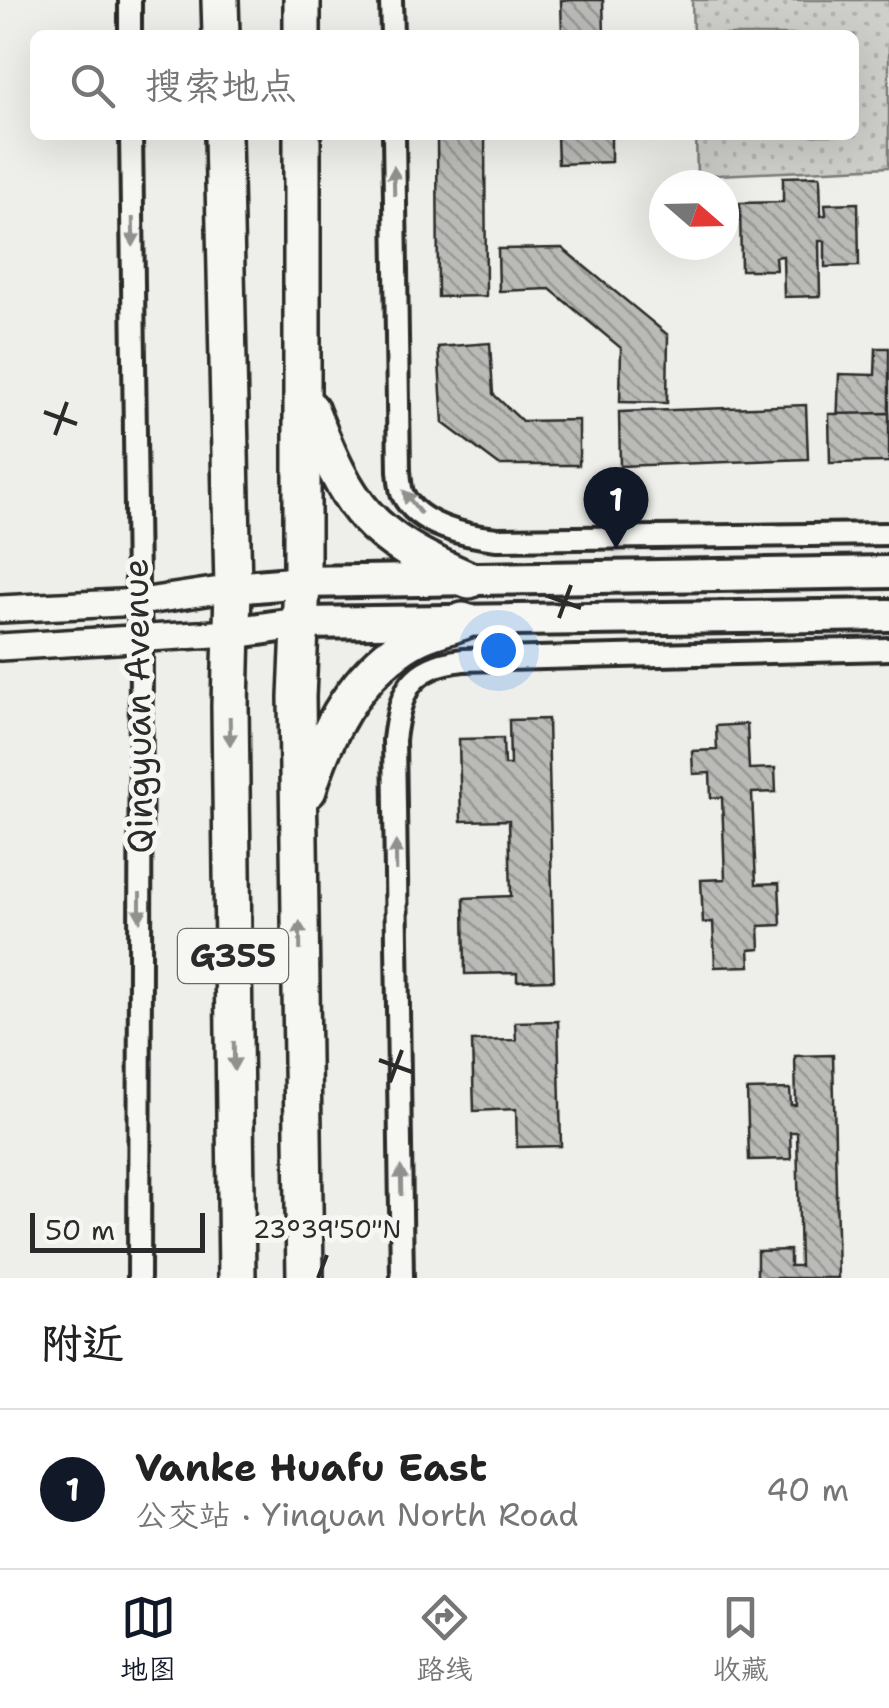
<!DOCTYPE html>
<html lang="zh">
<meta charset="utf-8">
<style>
:root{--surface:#fff;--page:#f6f6f6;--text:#222;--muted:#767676;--line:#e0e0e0;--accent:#111827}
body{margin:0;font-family:"Shantell Sans","LXGW WenKai TC",sans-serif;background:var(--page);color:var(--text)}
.compass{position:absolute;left:649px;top:170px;width:90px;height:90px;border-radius:50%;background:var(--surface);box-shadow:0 10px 40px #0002;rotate:110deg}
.scale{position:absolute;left:30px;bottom:25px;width:175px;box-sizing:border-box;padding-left:10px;border:5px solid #2b2b2b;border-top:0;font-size:28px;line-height:35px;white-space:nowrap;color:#2b2b2b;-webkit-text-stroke:8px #f6f6f2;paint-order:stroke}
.you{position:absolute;left:498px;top:650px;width:35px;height:35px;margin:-25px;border:8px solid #fff;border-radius:50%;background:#1a73e8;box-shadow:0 0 0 15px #1a73e833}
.badge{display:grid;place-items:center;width:65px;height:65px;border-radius:50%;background:var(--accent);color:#fff;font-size:32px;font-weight:700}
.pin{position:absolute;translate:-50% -82px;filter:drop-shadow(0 2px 5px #0008)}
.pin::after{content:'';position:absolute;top:52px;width:35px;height:30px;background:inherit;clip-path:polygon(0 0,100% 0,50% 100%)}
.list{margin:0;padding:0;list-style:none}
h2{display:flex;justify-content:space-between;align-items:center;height:130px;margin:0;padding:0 40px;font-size:42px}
h2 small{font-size:32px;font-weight:400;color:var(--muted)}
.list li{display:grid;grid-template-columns:65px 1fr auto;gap:30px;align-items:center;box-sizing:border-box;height:160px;padding:0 40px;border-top:2px solid var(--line)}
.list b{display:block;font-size:38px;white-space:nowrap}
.list p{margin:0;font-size:32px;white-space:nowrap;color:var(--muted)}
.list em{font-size:32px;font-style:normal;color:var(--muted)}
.icon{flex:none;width:55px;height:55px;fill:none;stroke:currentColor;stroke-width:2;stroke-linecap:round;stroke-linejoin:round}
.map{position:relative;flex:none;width:889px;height:1278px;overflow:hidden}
.search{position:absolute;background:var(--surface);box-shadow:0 10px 40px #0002;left:30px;right:30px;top:30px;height:110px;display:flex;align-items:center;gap:25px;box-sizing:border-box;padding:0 35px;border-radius:15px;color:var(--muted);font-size:38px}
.sheet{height:290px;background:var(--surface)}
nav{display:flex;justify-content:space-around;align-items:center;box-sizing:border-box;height:140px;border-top:2px solid var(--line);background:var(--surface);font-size:28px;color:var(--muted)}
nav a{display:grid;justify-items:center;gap:5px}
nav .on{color:var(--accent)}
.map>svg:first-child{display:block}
</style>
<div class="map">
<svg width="889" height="1278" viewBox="0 0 889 1278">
<defs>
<pattern id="garden-dots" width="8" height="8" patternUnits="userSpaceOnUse" patternTransform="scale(2.5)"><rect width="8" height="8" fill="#cececa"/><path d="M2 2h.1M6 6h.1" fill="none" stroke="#b1b1ae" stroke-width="1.8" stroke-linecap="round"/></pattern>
<pattern id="building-back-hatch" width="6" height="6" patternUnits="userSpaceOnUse" patternTransform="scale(2.5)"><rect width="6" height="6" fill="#babab7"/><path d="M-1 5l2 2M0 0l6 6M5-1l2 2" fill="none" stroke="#979795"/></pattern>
</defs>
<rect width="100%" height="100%" fill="#eeeeea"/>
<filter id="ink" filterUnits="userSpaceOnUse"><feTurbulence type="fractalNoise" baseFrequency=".01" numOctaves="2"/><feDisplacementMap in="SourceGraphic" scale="20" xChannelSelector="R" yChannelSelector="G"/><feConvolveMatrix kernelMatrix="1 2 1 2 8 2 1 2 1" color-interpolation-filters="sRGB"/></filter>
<g filter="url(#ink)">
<!-- garden -->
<path fill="url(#garden-dots)" stroke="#7c7c7a" stroke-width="2.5" d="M 692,0 L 889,0 L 889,167 L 697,176 L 696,135 L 854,135 L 854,35 L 693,35 Z"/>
<!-- building -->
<g fill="url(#building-back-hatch)" stroke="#2b2b2b" stroke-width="2.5">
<path d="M 561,0 L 603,0 L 604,35 L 562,35 Z"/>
<path d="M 437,135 L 485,135 L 486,296 L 438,297 Z"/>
<path d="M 557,135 L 611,135 L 611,162 L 558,164 Z"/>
<path d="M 820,176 L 821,216 L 826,215 L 825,204 L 858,203 L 859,266 L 825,267 L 825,241 L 819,241 L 820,296 L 784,297 L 783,256 L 775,257 L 776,270 L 741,270 L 740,203 L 783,202 L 783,177 Z"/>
<path d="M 562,248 L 668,335 L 667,403 L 620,402 L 621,348 L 550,289 L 499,291 L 498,249 Z"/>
<path d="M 490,343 L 493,394 L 522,421 L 579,420 L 579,465 L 499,465 L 443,423 L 438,347 Z"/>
<path d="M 876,348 L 889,348 L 889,459 L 867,458 L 867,429 L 837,428 L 839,374 L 875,375 Z"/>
<path d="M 806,405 L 808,459 L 620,466 L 619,412 Z"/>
<path d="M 889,413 L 889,462 L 830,463 L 829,414 Z"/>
<path d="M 548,719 L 554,980 L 517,981 L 517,973 L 465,974 L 464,898 L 511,896 L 509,820 L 461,821 L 459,739 L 503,738 L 504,765 L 510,765 L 509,720 Z"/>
<path d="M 747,724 L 749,769 L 775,768 L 776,792 L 752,793 L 756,884 L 779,883 L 781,925 L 759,926 L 760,949 L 749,950 L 750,966 L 715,967 L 713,922 L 703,923 L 701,880 L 725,879 L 722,797 L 711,798 L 710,773 L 693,774 L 692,751 L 717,750 L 716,726 Z"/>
<path d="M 558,1021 L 561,1146 L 517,1147 L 516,1109 L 474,1111 L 472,1041 L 516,1040 L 515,1022 Z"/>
<path d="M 833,1055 L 838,1278 L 757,1278 L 757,1251 L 790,1250 L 790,1266 L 800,1266 L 797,1132 L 790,1132 L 791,1159 L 749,1160 L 747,1090 L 790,1089 L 791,1105 L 796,1105 L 795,1056 Z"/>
</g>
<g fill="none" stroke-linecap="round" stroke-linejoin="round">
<!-- minor casing -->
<g stroke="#2b2b2b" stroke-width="28">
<g id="minor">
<path d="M 130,0 L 130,35"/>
<path d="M 391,0 L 392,35"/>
<path d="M 131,135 L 137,585 L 141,641 L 139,1278"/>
<path d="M 394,135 L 399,471 C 400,478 400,489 403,495 C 418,526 467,536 497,539 L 889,534"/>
<path d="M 402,1278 L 394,740 C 400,691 410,666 463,660 L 889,649"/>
</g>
</g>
<!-- tertiary casing -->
<g stroke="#2b2b2b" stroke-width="32">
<g id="tertiary">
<path d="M 0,609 L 140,602 L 233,588"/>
<path d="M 0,647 L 231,633"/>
</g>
</g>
<!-- secondary casing -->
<g stroke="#2b2b2b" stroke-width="38">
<g id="secondary">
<path d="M 233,588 L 302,582 L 889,572"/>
<path d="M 231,633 L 301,623 L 889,615"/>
</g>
</g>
<!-- trunk casing -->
<g stroke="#2b2b2b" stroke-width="42">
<g id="trunk">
<path d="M 220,0 L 221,35"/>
<path d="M 302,0 L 302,35"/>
<path d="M 223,135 L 233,588 L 230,706 L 237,1278"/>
<path d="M 302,135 L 302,582 L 297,697 L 305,1278"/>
<path d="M 310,409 C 349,510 368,536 469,580"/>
<path d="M 308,790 C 326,730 356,673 412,640 C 427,631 447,627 463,621"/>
</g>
</g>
<!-- minor -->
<use href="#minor" stroke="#f6f6f2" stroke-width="20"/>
<!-- tertiary -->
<use href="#tertiary" stroke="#f6f6f2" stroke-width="25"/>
<!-- secondary -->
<use href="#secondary" stroke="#f6f6f2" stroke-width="30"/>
<!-- trunk -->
<use href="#trunk" stroke="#f6f6f2" stroke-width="35"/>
</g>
<!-- one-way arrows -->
<defs><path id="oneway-solid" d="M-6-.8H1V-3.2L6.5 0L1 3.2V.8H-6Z" transform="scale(2.5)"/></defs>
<g fill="#90908e">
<use href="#oneway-solid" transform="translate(394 181) rotate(-91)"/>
<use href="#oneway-solid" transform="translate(133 232) rotate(89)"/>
<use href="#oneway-solid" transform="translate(412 502) rotate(-127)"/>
<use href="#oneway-solid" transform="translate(230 731) rotate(89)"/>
<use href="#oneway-solid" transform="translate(396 856) rotate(-91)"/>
<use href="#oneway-solid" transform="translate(140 907) rotate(90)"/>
<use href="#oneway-solid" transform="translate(300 936) rotate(-91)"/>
<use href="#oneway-solid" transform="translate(234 1056) rotate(89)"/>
<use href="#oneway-solid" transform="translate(401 1181) rotate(-91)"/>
</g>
</g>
<!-- ticks -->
<path fill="none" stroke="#2b2b2b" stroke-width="4" d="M 44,412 L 77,424M 55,435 L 67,402M 548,596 L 581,608M 559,618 L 571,585M 379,1060 L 412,1072M 390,1082 L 402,1050M 318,1278 L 327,1255"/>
<g text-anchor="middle" stroke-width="10" stroke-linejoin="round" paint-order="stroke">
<!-- shield labels -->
<rect fill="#f6f6f2" stroke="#686867" stroke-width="2.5" x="178" y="929" width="110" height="54" rx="8"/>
<g font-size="32" font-weight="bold" fill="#2b2b2b">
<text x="233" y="967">G355</text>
</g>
<!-- street labels -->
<g font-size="35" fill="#2b2b2b" stroke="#f6f6f2">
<text transform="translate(138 706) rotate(-91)" y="12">Qingyuan Avenue</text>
</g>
</g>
<g font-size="25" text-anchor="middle" fill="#2b2b2b" stroke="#f6f6f2" stroke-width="10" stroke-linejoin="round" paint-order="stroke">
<text x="327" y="1238">23°39'50"N</text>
</g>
</svg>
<svg class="compass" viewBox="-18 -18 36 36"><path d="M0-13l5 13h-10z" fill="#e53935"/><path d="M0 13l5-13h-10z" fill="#767676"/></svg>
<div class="scale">50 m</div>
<div class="you"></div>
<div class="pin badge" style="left:616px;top:549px">1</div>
<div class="search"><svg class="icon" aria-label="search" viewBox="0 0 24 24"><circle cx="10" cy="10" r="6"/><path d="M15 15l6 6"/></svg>搜索地点</div>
</div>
<section class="sheet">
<h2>附近<small></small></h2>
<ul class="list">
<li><span class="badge">1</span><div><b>Vanke Huafu East</b><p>公交站 · Yinquan North Road</p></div><em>40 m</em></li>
</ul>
</section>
<nav>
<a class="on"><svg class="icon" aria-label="map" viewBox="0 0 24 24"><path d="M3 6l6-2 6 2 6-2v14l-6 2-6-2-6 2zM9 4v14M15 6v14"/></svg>地图</a>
<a><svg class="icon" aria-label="directions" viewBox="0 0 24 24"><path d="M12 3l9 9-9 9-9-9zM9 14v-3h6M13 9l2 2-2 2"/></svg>路线</a>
<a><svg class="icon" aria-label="saved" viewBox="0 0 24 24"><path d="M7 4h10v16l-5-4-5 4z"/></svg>收藏</a>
</nav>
